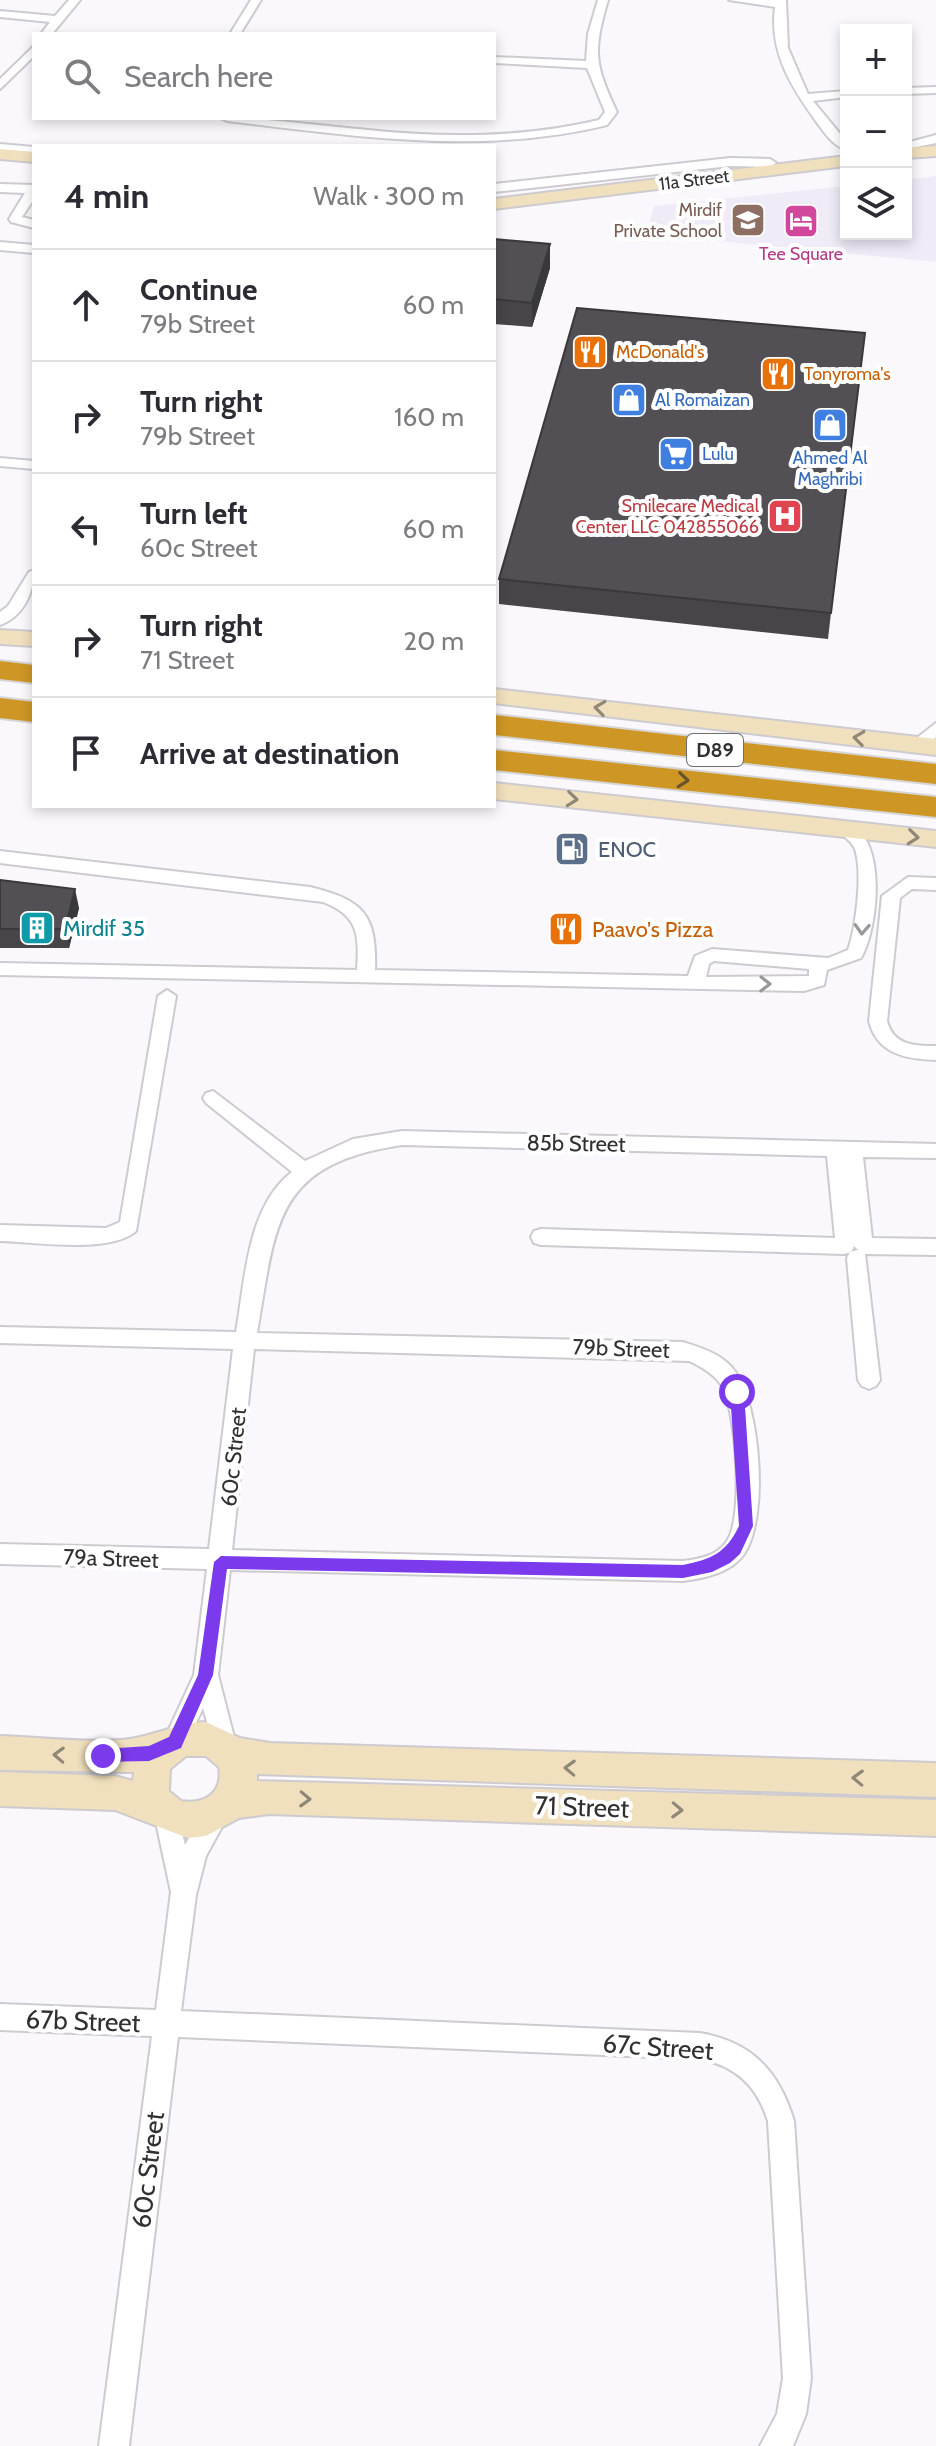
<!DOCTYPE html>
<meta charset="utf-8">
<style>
:root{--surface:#fff;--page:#f2f2f3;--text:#2b2b33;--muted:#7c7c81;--line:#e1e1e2}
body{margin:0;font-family:Cabin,sans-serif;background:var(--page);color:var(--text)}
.controls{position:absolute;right:24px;top:24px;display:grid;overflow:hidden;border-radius:0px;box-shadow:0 4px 12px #0003}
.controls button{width:72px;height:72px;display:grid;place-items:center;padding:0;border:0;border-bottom:2px solid var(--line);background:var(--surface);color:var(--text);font:40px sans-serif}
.stop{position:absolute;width:24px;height:24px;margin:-18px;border:6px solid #7c3aed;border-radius:50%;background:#fff}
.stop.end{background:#7c3aed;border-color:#fff;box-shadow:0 2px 8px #0008}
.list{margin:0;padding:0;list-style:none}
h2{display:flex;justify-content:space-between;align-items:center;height:104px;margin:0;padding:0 32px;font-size:34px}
h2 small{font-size:26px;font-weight:400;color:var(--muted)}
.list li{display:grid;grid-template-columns:52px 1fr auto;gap:24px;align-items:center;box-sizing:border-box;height:112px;padding:0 32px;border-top:2px solid var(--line)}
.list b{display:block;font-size:30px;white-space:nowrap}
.list p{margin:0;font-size:26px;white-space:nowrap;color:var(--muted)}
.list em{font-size:26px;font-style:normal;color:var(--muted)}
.icon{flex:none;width:44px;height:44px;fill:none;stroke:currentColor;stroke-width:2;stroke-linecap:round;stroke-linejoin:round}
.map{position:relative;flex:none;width:936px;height:2446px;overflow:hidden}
.search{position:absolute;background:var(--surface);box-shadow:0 4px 12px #0003;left:32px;top:32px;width:464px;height:88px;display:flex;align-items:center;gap:20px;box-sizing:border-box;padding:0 28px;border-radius:0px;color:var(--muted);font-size:30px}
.panel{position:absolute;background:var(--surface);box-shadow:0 4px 12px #0003;left:32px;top:144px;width:464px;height:664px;border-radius:0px}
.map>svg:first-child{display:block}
</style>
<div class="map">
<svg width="936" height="2446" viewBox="0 0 936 2446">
<rect width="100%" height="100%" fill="#faf8fd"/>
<!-- built -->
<path fill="#efebf7" d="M 936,176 L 936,262 L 646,234 L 654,206 L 846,186 L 846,234 L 906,234 L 906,180 Z"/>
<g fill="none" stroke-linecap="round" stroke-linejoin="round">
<!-- street casing -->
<g stroke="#cdcbd0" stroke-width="4">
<g id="street">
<path d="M 69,0 L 80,0 L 52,34 L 41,34 L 50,22 L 0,17 L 0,11 L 55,16 Z"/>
<path d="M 251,0 L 261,0 L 240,34 L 230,34 Z"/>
<path d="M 598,0 L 608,0 C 593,52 594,63 617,112 L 607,125 C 481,156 354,136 227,121 L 221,118 C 270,118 319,126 368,130 C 446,138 522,138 599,120 L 605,112 L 587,68 L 494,63 L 494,57 L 586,61 L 588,34 Z"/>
<path d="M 729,0 L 786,0 L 788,48 L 807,92 L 808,94 L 846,91 L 846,97 L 813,101 L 846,141 L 846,150 C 833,145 826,135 818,124 C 792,88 769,53 775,7 Z"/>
<path d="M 34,46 L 34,56 L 0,89 L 0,79 Z"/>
<path d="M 936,87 L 936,93 L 906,94 L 906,88 Z"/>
<path d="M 936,135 L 936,143 L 906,149 L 906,143 Z"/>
<path d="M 0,144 L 34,147 L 34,155 L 0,152 Z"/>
<path d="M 730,158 L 770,159 L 776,163 L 770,167 L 730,166 L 494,192 L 494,184 Z"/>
<path d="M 0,184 L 34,185 L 34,199 L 22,217 L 34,220 L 34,228 L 11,222 L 9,219 L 25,193 L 0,192 Z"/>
<path d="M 0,242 L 34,245 L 34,253 L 0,250 Z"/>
<path d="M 0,458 L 34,461 L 34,469 L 0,466 Z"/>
<path d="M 34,570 C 34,593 23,617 0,625 L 0,612 L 8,606 L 29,572 Z"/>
<path d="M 936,723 L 936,737 L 925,749 L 913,749 L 913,741 Z"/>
<path d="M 847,824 C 888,836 878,930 861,958 L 827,970 L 824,985 L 804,991 L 0,975 L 0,963 L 357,970 C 359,935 359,916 323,902 L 0,863 L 0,851 L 310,887 C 363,900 377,914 375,970 L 688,976 L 695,956 L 712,949 L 828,958 L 848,950 C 856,927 863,873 855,849 C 852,841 843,837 839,830 ZM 714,961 L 809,969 L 809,976 L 706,977 L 709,964 Z"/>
<path d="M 908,877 L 936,878 L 936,890 L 912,889 L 900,898 L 887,1021 C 893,1045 914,1046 936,1046 L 936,1060 C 906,1059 877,1054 869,1021 L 882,896 Z"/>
<path d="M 167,990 L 176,996 L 136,1231 C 110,1254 35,1242 0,1241 L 0,1225 L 106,1228 L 120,1222 L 158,996 Z"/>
<path d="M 213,1091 L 305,1161 L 353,1139 L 402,1131 L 936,1144 L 936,1158 L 863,1157 L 872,1238 L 936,1239 L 936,1255 L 865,1254 L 880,1380 L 876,1386 L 869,1389 L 862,1386 L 858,1380 L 847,1258 L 850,1252 L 858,1250 L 854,1246 L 851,1252 L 844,1254 L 541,1245 L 534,1243 L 531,1237 L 534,1231 L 541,1229 L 835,1238 L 827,1156 L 402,1145 C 274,1164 276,1223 257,1333 L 683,1342 C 702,1348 725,1355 736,1373 C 760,1408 769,1518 744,1554 C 731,1573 704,1578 683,1581 L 230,1570 L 218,1675 L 236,1745 L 232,1753 L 224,1756 L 216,1753 L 203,1708 L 183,1750 L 175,1753 L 167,1750 L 163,1742 L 194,1675 L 207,1569 L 0,1564 L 0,1544 L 209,1549 L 233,1349 L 0,1343 L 0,1327 L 236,1332 C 245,1281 247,1206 292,1172 L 206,1103 L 203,1098 L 206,1093 ZM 254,1349 L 689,1361 C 702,1367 716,1375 723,1388 C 736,1415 744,1516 727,1541 C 717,1556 699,1559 683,1561 L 232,1550 Z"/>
<path d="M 166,1801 L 175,1805 L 185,1845 L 208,1806 L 217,1802 L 226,1806 L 229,1814 L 206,1856 L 196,1895 L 181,2011 L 700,2033 C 752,2042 779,2071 794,2121 L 811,2378 L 806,2414 L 793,2446 L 760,2446 L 777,2414 L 783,2378 L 768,2121 C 757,2086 736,2066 700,2059 L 178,2037 L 129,2446 L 99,2446 L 152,2036 L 0,2030 L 0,2004 L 156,2010 L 171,1892 L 154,1813 L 157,1805 Z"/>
</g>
</g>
<!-- secondary casing -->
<g stroke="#cdcbd0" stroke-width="4">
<g id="secondary">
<path d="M 936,146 L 936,156 L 906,158 L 906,148 Z"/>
<path d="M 0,149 L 34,152 L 34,162 L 0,159 Z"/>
<path d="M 846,156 L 846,166 L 494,209 L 494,199 Z"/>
<path d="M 0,630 L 34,632 L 34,646 L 0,644 Z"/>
<path d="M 494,689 L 936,739 L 936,755 L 494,703 Z"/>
<path d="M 494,783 L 936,831 L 936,847 L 494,799 Z"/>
<path d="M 206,1722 L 240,1738 L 270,1743 L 936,1763 L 936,1797 L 257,1774 L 257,1781 L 936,1800 L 936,1836 L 269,1814 L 239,1818 L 206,1836 L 188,1838 L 115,1810 L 0,1806 L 0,1772 L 115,1776 L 133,1781 L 134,1772 L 0,1770 L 0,1736 C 39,1737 81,1743 120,1740 C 150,1738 176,1723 206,1722 ZM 186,1756 L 206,1756 L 219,1767 C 223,1792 206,1805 181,1801 L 169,1791 L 170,1769 Z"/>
</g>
</g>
<!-- highway casing -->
<g stroke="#d6d6d6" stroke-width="4">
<g id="highway">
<path d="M 0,661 L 34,665 L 34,683 L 0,679 Z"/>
<path d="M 0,698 L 34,702 L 34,722 L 0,718 Z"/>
<path d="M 494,715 L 936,764 L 936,784 L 494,735 Z"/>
<path d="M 494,750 L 936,797 L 936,817 L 494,770 Z"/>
</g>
</g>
<!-- street -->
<use href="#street" fill="#fff" fill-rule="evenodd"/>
<!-- secondary -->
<use href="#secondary" fill="#f0e0bd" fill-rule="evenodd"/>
<!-- highway -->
<use href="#highway" fill="#ce9624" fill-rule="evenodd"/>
</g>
<!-- wall -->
<g fill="#474549">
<path d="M 494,239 L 550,268 L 532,327 L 494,324 Z"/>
<path d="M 499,579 L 831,613 L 828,639 L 499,604 Z"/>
<path d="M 0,880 L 79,908 L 69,948 L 0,948 Z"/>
</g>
<!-- shaded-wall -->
<g fill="#39383c">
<path d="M 550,244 L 550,268 L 532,327 L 532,303 Z"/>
<path d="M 75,889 L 79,908 L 69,948 L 65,929 Z"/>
</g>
<!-- building -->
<g fill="#525055" stroke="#39383c" stroke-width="2">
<path d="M 494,239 L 550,244 L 532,303 L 494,299 Z"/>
<path d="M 577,308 L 865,333 L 831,613 L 499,579 Z"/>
<path d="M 0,880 L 75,889 L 65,929 L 0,929 Z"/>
</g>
<!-- one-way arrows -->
<defs><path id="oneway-chevron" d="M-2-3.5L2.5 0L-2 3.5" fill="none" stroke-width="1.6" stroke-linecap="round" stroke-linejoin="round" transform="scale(2)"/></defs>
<g stroke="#908877">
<use href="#oneway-chevron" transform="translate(600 708) rotate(-173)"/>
<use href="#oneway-chevron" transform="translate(859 738) rotate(-173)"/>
<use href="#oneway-chevron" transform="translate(572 799) rotate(6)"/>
<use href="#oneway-chevron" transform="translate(913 837) rotate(6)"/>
<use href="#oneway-chevron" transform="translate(59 1755) rotate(-178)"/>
<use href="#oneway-chevron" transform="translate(570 1768) rotate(-178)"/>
<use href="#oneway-chevron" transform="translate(858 1778) rotate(-178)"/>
<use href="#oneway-chevron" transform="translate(305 1799) rotate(2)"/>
<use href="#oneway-chevron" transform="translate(677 1810) rotate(2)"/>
</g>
<use stroke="#67542c" href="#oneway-chevron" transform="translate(683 780) rotate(6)"/>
<g stroke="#989898">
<use href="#oneway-chevron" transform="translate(862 929) rotate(93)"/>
<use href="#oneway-chevron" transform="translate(765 984) rotate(1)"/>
</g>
<!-- route -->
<path fill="#7c3aed" d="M 737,1386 L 744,1392 L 753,1526 L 740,1554 L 730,1563 L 712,1572 L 683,1578 L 227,1569 L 213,1675 L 181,1748 L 149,1761 L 98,1762 L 98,1751 L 103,1749 L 149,1746 L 169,1737 L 198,1675 L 214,1562 L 221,1556 L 683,1565 C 712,1559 726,1553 739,1526 L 730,1392 Z"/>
<!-- icons -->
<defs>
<g id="school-square" transform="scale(1.8)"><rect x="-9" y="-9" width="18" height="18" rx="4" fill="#8d6e63" stroke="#fff"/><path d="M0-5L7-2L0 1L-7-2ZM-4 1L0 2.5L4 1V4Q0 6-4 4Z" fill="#fff"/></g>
<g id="hotel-square" transform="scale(1.8)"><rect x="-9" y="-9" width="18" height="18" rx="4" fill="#d1479c" stroke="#fff"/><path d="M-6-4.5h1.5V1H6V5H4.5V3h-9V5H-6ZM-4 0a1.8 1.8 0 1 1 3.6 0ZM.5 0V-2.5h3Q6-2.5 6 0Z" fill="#fff"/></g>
<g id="restaurant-square" transform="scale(1.8)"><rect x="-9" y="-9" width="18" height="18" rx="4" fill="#e8710a" stroke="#fff"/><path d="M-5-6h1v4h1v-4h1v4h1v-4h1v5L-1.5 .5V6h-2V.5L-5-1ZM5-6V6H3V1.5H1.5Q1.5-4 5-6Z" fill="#fff"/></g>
<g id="shop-square" transform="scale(1.8)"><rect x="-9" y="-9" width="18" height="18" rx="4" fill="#3f7fe0" stroke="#fff"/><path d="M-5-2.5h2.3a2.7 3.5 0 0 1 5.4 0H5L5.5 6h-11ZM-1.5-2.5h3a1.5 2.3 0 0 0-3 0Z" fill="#fff"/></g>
<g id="supermarket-square" transform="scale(1.8)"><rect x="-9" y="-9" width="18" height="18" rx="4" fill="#3f7fe0" stroke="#fff"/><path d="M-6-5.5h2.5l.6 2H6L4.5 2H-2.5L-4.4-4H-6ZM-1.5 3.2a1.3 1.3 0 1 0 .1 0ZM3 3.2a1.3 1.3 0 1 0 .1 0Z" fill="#fff"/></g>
<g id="hospital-square" transform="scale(1.8)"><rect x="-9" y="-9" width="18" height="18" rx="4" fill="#e0444e" stroke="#fff"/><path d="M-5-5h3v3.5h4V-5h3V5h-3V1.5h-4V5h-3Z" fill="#fff"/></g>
<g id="fuel-square" transform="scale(1.8)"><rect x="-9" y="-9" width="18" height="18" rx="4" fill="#5c6f8a" stroke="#fff"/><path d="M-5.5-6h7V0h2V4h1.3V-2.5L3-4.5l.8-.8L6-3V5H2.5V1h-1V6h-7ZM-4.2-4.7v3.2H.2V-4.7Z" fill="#fff"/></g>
<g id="building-square" transform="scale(1.8)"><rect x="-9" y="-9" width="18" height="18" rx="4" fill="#0f9aa8" stroke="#fff"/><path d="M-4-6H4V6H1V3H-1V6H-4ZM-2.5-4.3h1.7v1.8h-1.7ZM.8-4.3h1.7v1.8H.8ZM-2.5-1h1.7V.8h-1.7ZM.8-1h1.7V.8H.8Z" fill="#fff"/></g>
</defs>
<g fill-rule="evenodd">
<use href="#school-square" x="748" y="220"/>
<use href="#hotel-square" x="801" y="221"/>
<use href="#restaurant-square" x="590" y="352"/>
<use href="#restaurant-square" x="778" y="374"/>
<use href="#shop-square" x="629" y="400"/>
<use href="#shop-square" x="830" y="425"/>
<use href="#supermarket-square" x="676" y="454"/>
<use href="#hospital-square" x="785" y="516"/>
<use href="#fuel-square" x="572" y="849"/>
<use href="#building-square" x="37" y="928"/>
<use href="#restaurant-square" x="566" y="929"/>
</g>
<g text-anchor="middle" stroke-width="8" stroke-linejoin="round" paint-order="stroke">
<!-- far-street labels -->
<g font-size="18" fill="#303031" stroke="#fff">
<text transform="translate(694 180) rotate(-7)" y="6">11a Street</text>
</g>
<!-- far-education labels -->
<g font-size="18" fill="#785e54" stroke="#fff" text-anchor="end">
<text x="722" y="216">Mirdif<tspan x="722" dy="21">Private School</tspan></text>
</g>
<!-- far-hotel labels -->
<g font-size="18" fill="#b23c85" stroke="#fff">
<text x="801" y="260">Tee Square</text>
</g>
<!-- far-food labels -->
<g font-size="18" fill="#c56008" stroke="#fff" text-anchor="start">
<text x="616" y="358">McDonald's</text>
<text x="804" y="380">Tonyroma's</text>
</g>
<!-- far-shop labels -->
<g font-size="18" fill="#366cbe" stroke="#fff" text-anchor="start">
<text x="655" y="406">Al Romaizan</text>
<text x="702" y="460">Lulu</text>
<text x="830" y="464" text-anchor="middle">Ahmed Al<tspan x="830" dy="21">Maghribi</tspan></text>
</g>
<!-- far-health labels -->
<g font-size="18" fill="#be3a42" stroke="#fff" text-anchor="end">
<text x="759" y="512">Smilecare Medical<tspan x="759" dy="21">Center LLC 042855066</tspan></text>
</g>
<!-- shield labels -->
<rect fill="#fff" stroke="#6e6e6f" stroke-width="2" x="687" y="734" width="56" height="32" rx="6"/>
<g font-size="20" font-weight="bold" fill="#303031">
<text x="715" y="757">D89</text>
</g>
<!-- service labels -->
<g font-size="22" fill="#4e5e75" stroke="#fff" text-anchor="start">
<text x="598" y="857">ENOC</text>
</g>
<!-- culture labels -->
<g font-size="22" fill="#0d838f" stroke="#fff" text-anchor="start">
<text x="63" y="936">Mirdif 35</text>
</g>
<!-- food labels -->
<g font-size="22" fill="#c56008" stroke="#fff" text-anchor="start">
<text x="592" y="937">Paavo's Pizza</text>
</g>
<!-- street labels -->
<g font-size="22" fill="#303031" stroke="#fff">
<text transform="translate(576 1143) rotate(1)" y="8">85b Street</text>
<text transform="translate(621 1348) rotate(2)" y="8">79b Street</text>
<text transform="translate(233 1457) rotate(-84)" y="8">60c Street</text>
<text transform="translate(111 1558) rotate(2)" y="8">79a Street</text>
</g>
<!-- near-street labels -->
<g font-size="26" fill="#303031" stroke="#fff">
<text transform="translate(582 1807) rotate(2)" y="9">71 Street</text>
<text transform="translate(83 2021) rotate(2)" y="9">67b Street</text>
<text transform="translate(658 2047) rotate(4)" y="9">67c Street</text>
<text transform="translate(148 2170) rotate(-83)" y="9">60c Street</text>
</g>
</g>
</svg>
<div class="controls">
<button>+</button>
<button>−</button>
<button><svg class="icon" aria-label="layers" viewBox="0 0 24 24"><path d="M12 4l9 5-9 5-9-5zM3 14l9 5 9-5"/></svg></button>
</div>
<div class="stop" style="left:737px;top:1392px"></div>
<div class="stop end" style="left:103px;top:1756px"></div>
<div class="search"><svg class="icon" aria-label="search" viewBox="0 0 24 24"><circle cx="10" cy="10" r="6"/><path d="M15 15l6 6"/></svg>Search here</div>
<section class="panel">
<h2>4 min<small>Walk · 300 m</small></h2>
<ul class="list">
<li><svg class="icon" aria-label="ahead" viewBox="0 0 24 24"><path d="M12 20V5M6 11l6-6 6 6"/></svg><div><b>Continue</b><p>79b Street</p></div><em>60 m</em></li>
<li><svg class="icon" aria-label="right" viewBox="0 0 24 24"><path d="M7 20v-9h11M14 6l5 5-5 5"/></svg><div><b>Turn right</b><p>79b Street</p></div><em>160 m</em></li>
<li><svg class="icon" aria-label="left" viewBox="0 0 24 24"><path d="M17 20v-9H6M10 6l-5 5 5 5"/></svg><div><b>Turn left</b><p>60c Street</p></div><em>60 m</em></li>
<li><svg class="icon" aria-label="right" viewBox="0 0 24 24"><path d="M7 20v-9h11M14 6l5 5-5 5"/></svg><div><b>Turn right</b><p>71 Street</p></div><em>20 m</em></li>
<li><svg class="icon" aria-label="arrive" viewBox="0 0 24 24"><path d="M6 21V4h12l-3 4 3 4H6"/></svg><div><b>Arrive at destination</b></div></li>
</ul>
</section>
</div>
